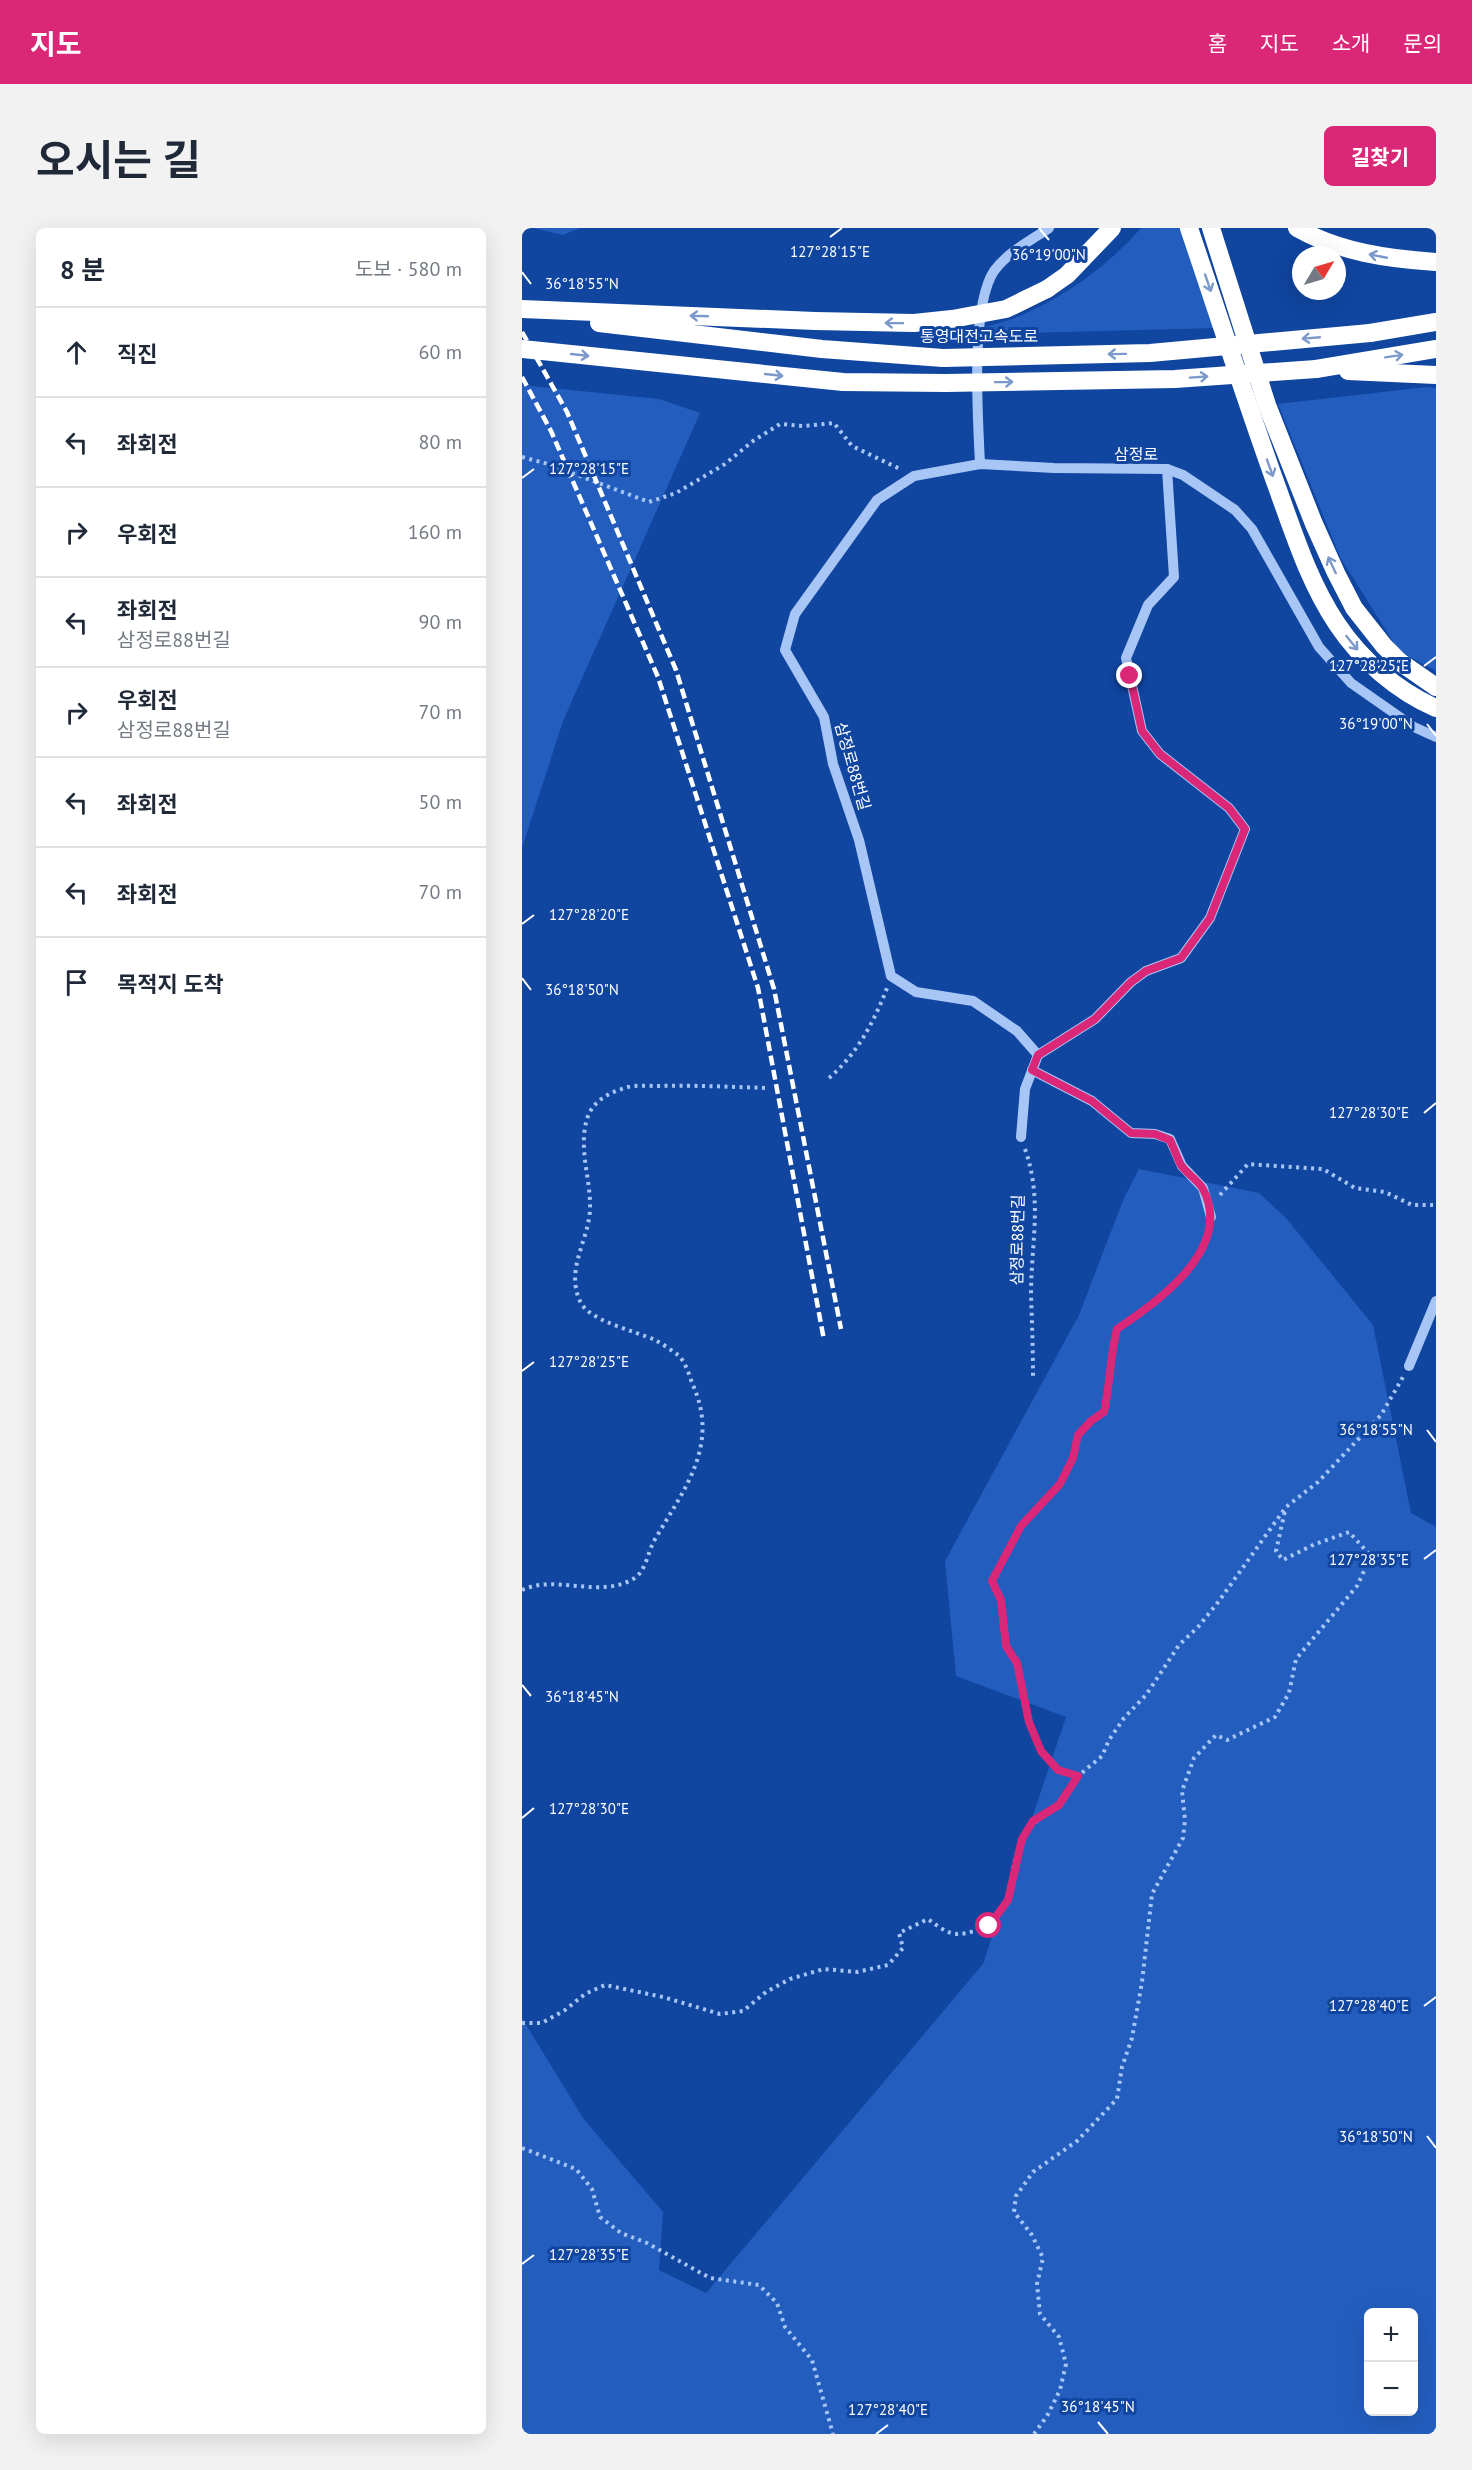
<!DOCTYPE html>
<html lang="ko">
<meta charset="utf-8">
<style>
:root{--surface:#fff;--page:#f2f2f3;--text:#1f2937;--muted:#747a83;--line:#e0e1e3;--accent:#db2777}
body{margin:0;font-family:"PT Sans","Noto Sans KR",sans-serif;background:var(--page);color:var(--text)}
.controls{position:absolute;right:18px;bottom:18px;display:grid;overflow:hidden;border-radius:9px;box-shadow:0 6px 24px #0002}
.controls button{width:54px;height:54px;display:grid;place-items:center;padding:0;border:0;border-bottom:2px solid var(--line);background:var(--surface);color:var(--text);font:30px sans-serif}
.compass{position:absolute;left:770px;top:18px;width:54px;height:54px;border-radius:50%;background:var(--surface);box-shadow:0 6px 24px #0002;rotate:52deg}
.stop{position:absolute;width:18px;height:18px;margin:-14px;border:4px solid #db2777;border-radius:50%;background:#fff}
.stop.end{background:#db2777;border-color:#fff;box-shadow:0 2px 6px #0008}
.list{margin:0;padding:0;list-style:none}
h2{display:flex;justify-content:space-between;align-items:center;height:78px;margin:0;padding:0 24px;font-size:26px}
h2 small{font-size:20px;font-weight:400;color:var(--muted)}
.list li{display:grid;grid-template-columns:39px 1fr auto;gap:18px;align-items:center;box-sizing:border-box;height:90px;padding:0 24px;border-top:2px solid var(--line)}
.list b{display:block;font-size:22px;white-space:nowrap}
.list p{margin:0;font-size:20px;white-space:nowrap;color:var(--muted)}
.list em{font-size:20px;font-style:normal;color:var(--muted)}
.icon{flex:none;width:33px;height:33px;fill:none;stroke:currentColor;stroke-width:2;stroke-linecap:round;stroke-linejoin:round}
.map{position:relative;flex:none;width:914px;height:2206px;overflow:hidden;border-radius:9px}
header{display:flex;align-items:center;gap:36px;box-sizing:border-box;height:84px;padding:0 30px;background:var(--accent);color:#fff}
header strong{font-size:28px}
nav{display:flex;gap:33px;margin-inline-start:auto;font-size:21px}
.intro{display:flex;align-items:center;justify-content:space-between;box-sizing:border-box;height:144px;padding:0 36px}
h1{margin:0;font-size:42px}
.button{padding:15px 27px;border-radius:9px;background:var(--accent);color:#fff;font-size:21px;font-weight:700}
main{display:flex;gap:36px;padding:0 36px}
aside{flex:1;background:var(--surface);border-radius:9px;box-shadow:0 6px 24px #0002}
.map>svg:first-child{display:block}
</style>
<header>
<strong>지도</strong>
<nav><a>홈</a><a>지도</a><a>소개</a><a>문의</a></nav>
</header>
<div class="intro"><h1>오시는 길</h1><a class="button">길찾기</a></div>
<main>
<aside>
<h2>8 분<small>도보 · 580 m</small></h2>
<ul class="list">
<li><svg class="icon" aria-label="ahead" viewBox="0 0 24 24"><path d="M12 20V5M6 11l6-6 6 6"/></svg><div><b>직진</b></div><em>60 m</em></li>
<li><svg class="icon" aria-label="left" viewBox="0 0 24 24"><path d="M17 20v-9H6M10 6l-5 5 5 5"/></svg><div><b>좌회전</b></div><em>80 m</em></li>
<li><svg class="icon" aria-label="right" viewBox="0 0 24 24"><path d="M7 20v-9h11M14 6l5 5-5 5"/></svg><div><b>우회전</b></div><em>160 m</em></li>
<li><svg class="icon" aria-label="left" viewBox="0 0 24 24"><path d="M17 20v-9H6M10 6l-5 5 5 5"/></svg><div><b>좌회전</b><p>삼정로88번길</p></div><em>90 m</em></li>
<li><svg class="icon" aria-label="right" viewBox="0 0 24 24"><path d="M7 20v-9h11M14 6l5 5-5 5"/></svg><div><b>우회전</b><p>삼정로88번길</p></div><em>70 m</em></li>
<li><svg class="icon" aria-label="left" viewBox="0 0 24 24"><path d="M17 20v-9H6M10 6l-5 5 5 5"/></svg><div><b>좌회전</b></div><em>50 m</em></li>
<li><svg class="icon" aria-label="left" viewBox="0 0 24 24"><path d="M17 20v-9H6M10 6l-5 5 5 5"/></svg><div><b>좌회전</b></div><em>70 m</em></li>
<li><svg class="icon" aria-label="arrive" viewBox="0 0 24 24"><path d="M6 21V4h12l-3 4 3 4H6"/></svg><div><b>목적지 도착</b></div></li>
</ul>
</aside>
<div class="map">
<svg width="914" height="2206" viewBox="0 0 914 2206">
<rect width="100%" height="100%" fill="#1045a0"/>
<!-- green -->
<g fill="#235ebf" fill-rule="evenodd">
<path d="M 11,0 L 58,0 L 41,7 Z"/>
<path d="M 619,0 L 664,0 L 695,100 L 433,107 C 455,100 479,96 500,87 C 545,67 587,37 619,0 Z"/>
<path d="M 0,157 L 137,171 L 178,185 L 41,493 L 0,620 Z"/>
<path d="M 904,159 L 914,160 L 914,443 L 877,423 L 818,329 L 756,176 Z"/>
<path d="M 617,941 L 737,965 L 764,990 L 851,1097 L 889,1285 L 914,1299 L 914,2206 L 0,2206 L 0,1790 L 61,1890 L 141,1984 L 137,2042 L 184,2065 L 461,1736 L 544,1489 L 434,1448 L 423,1333 L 557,1087 L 602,970 ZM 846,2084 L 892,2084 L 892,2184 L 846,2184 Z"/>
</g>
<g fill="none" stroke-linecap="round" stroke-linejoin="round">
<!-- path -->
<g stroke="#a8c6f5" stroke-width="4" stroke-dasharray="3 4.5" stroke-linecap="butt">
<path d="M 0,229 L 26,236 L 127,274 L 154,265 L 203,236 L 231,213 L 258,196 L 281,198 L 312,195 L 330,218 L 378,241"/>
<path d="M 307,850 C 335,826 352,794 365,760"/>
<path d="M 503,921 C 521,973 509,1014 509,1067 C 510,1094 511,1122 511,1149"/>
<path d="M 698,967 L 726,936 L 801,941 L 833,960 L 863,964 L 890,977 L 914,977"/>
<path d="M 686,1002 C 678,1045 628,1079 595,1101 C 588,1129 588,1157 582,1184 L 569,1193 L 556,1207 L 551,1230 L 539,1256 L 499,1298 L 470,1353 L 479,1372 L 484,1418 L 495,1435 L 507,1494 L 519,1523 L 536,1542 L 556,1548 L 580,1528 L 587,1512 L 602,1490 L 624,1467 L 657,1417 L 676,1399 L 697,1373 L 764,1279 L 796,1254 L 859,1187 L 881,1149"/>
<path d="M 0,1362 C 34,1346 77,1371 111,1351 C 124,1344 125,1326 132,1313 C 162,1261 199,1217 170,1155 C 167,1146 163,1133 156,1127 C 149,1122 141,1116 133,1112 C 114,1103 66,1093 58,1073 C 43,1041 67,1012 68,981 C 69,951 56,921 65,891 C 70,873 88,864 106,859 C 115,857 127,858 137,858 C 174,857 210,859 246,860"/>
<path d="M 0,1795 L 20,1795 L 43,1782 L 63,1766 L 83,1757 L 141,1769 L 198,1786 L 221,1783 L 244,1764 L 268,1751 L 302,1741 L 335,1744 L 366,1737 L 381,1720 L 377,1705 L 406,1691 C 424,1704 430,1710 452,1703 C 499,1687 482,1642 502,1608 C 514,1589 521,1591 536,1578 C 544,1571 550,1557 556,1548"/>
<path d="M 0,1920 L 54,1941 L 70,1961 L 78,1989 L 99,2005 L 125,2015 L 188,2050 L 237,2057 L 255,2075 L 263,2099 L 290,2132 L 311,2206"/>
<path d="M 512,2206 L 525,2188 L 538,2162 L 544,2136 L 537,2109 L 518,2086 L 515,2056 L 521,2030 L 510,2007 L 492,1984 L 494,1968 L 511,1944 L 555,1913 L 595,1871 L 600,1839 L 610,1810 L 620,1754 L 630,1666 L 661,1610 L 663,1592 L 660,1563 L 672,1530 L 694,1507 L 705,1512 L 753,1489 L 767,1465 L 774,1431 L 835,1358 L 849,1328 L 827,1304 L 793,1316 L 761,1332 L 754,1323 L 763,1283"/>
</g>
<!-- minor -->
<g stroke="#a8c6f5" stroke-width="10">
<path d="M 458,236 C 456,191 448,79 472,43 C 486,24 508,13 527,0"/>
<path d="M 516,827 L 495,803 L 451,773 L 394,764 L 369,748 L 337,612 L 311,536 L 302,489 L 263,422 L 273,386 L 355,272 L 392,248 L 458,236 L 532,240 L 645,241 L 661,247 L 713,282 L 730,301 L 797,419 L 829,455 L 892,499 L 914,509"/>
<path d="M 510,842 L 570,873 L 609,905 L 633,906 L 648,911 L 660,938 L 681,960 L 689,989"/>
<path d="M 499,909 L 503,861 L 516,827 L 573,791 L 609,754 L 624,743 L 659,730 L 688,690 L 723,601 L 707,580 L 638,526 L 620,503 L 604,430 L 626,377 L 652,349 L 645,241"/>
<path d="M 887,1138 L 914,1073"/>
</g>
<!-- highway -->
<g stroke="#fff" stroke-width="18">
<path d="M 667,0 C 696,86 724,173 755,259 C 772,306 787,354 815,396 C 839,432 875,463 914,480"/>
<path d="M 689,0 L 745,177 L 792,296 L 814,345 L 832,380 L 862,418 L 878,434 L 914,459"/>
<path d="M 775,0 C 817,24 867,31 914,34"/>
<path d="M 525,61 L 545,47 L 590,0"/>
<path d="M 0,81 L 293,93 L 392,95 L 430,91"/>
<path d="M 77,95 L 300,121 L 421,130"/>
<path d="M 848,105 L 914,94"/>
<path d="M 0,121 L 321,154 L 424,155"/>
<path d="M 794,141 L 914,121"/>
<path d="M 826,143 L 914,147"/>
</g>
<!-- rail -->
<g stroke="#fff" stroke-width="4.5" stroke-dasharray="10 4.5" stroke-linecap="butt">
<path d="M 0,104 L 45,184 L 154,442 L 252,761 L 319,1101"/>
<path d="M 0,149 L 29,203 L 136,449 L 236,760 L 302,1112"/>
</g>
<!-- highway-bridge -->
<g stroke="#fff" stroke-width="18">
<path d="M 430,91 L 484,81 L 525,61"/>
<path d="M 421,130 L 628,125 L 848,105"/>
<path d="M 424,155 L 653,151 L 794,141"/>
</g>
</g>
<!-- one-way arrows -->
<defs><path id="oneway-shaft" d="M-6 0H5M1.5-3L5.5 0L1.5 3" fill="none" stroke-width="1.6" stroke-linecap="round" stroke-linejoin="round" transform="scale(1.5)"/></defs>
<g stroke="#7c99cb">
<use href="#oneway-shaft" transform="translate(856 28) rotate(-169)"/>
<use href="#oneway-shaft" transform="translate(686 55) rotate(71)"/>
<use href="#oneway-shaft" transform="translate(177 88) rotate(-178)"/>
<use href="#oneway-shaft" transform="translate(372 95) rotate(-179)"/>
<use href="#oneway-shaft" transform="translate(789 110) rotate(175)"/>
<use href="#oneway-shaft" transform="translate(595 126) rotate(179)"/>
<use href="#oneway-shaft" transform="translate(58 127) rotate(6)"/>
<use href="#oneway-shaft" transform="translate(872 128) rotate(-9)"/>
<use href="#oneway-shaft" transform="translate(252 147) rotate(6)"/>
<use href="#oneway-shaft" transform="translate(677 149) rotate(-4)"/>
<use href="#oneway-shaft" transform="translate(482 154) rotate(-1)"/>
<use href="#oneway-shaft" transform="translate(748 240) rotate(70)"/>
<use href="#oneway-shaft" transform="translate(810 337) rotate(-115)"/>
<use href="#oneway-shaft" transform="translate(830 415) rotate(51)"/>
</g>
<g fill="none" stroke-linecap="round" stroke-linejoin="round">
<!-- route -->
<path stroke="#db2777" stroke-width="8" d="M 467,1698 L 486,1672 L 500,1611 L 511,1593 L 537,1577 L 556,1548 L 536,1542 L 519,1523 L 507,1494 L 495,1435 L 484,1418 L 479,1372 L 470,1353 L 499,1298 L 538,1256 L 551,1230 L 556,1207 L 569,1193 L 582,1184 C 588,1157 588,1129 595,1101 C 636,1074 712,1020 681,961 C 676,952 665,946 659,937 C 655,930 652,920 648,912 L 633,906 L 609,905 L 570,873 L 510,842 L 516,827 L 573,791 L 609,754 L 624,743 L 659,730 L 688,690 L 723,601 L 707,580 L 638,526 L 620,503 L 608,448"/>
</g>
<!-- ticks -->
<path fill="none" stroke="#fff" stroke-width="2" d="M 517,0 L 527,12M 308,9 L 320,0M 0,44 L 9,56M 0,250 L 12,241M 902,438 L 914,429M 905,496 L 914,508M 0,696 L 12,687M 0,750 L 9,762M 902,885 L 914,875M 0,1143 L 12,1134M 905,1202 L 914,1214M 902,1331 L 914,1322M 0,1457 L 9,1468M 0,1590 L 12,1580M 902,1778 L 914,1769M 905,1908 L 914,1920M 0,2036 L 12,2027M 576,2194 L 586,2206M 354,2206 L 366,2197"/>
<g text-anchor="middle" stroke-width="6" stroke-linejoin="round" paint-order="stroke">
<!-- street labels -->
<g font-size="16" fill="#fff" stroke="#1045a0">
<text x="457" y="114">통영대전고속도로</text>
<text x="614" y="232">삼정로</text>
<text transform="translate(331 538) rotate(74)" y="6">삼정로88번길</text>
<text transform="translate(495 1012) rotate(-89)" y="6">삼정로88번길</text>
</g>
</g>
<g font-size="15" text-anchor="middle" fill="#fff" stroke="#1045a0" stroke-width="6" stroke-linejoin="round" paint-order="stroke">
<text x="308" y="29">127°28'15"E</text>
<text x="527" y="32">36°19'00"N</text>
<text x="60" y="61">36°18'55"N</text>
<text x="67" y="246">127°28'15"E</text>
<text x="847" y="443">127°28'25"E</text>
<text x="854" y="501">36°19'00"N</text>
<text x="67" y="692">127°28'20"E</text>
<text x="60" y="767">36°18'50"N</text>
<text x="847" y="890">127°28'30"E</text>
<text x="67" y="1139">127°28'25"E</text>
<text x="854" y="1207">36°18'55"N</text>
<text x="847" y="1337">127°28'35"E</text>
<text x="60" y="1474">36°18'45"N</text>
<text x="67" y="1586">127°28'30"E</text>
<text x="847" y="1783">127°28'40"E</text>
<text x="854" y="1914">36°18'50"N</text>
<text x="67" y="2032">127°28'35"E</text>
<text x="576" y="2184">36°18'45"N</text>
<text x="366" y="2187">127°28'40"E</text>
</g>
</svg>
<div class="controls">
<button>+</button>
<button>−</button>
</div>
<svg class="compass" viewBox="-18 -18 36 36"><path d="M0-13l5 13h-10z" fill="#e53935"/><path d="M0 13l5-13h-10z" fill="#747a83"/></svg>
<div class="stop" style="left:467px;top:1698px"></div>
<div class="stop end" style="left:608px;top:448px"></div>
</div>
</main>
